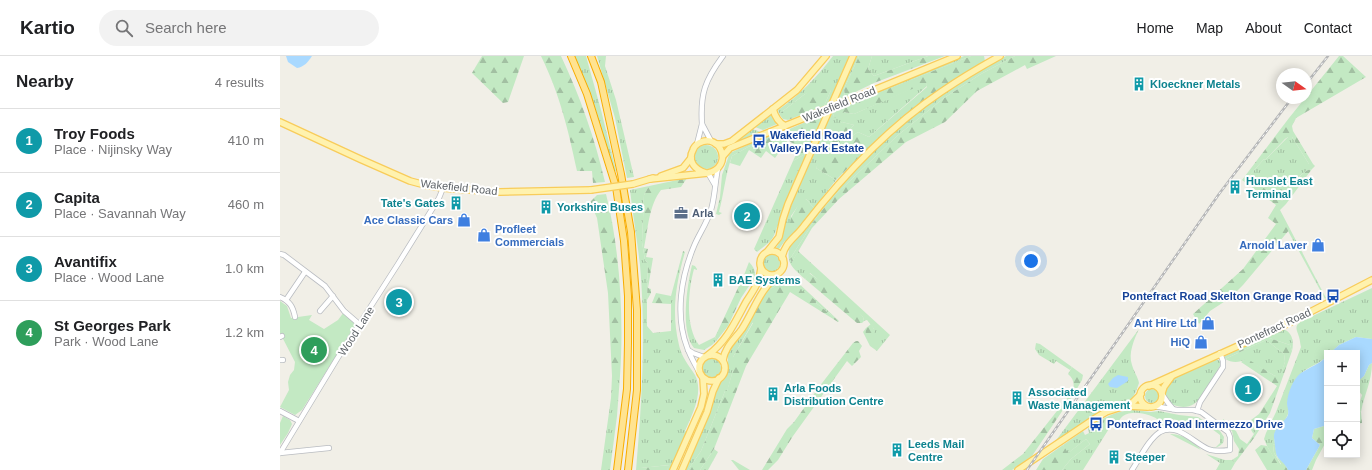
<!DOCTYPE html>
<meta charset="utf-8">
<style>
:root{--surface:#fff;--page:#f2f2f2;--text:#202124;--muted:#757577;--line:#e0e0e0;--accent:#7c3aed}
body{margin:0;font-family:Helvetica,sans-serif;background:var(--page);color:var(--text)}
.controls{position:absolute;right:12px;bottom:12px;display:grid;overflow:hidden;border-radius:0px;box-shadow:0 2px 10px #0003}
.controls button{width:36px;height:36px;display:grid;place-items:center;padding:0;border:0;border-bottom:1px solid var(--line);background:var(--surface);color:var(--text);font:20px sans-serif}
.compass{position:absolute;left:996px;top:12px;width:36px;height:36px;border-radius:50%;background:var(--surface);box-shadow:0 2px 10px #0003;rotate:105deg}
.you{position:absolute;left:751px;top:205px;width:14px;height:14px;margin:-10px;border:3px solid #fff;border-radius:50%;background:#1a73e8;box-shadow:0 0 0 6px #1a73e833}
.badge{display:grid;place-items:center;width:26px;height:26px;border-radius:50%;background:var(--accent);color:#fff;font-size:13px;font-weight:700}
.pin{position:absolute;translate:-50% -50%;border:2px solid #fff;box-shadow:0 1px 4px #0006}
.list{margin:0;padding:0;list-style:none}
h2{display:flex;justify-content:space-between;align-items:center;height:52px;margin:0;padding:0 16px;font-size:17px}
h2 small{font-size:13px;font-weight:400;color:var(--muted)}
.list li{display:grid;grid-template-columns:26px 1fr auto;gap:12px;align-items:center;box-sizing:border-box;height:64px;padding:0 16px;border-top:1px solid var(--line)}
.list b{display:block;font-size:15px;white-space:nowrap}
.list p{margin:0;font-size:13px;white-space:nowrap;color:var(--muted)}
.list em{font-size:13px;font-style:normal;color:var(--muted)}
.icon{flex:none;width:22px;height:22px;fill:none;stroke:currentColor;stroke-width:2;stroke-linecap:round;stroke-linejoin:round}
.map{position:relative;flex:none;width:1092px;height:414px;overflow:hidden}
header{display:flex;align-items:center;gap:24px;box-sizing:border-box;height:56px;padding:0 20px;background:var(--surface);border-bottom:1px solid var(--line)}
header strong{font-size:19px}
nav{display:flex;gap:22px;margin-inline-start:auto;font-size:14px}
.search{width:280px;height:36px;background:var(--page);display:flex;align-items:center;gap:10px;box-sizing:border-box;padding:0 14px;border-radius:22px;color:var(--muted);font-size:15px}
main{display:flex}
aside{flex:1;background:var(--surface)}
.map>svg:first-child{display:block}
</style>
<header>
<strong>Kartio</strong>
<div class="search"><svg class="icon" aria-label="search" viewBox="0 0 24 24"><circle cx="10" cy="10" r="6"/><path d="M15 15l6 6"/></svg>Search here</div>
<nav><a>Home</a><a>Map</a><a>About</a><a>Contact</a></nav>
</header>
<main>
<aside>
<h2>Nearby<small>4 results</small></h2>
<ul class="list">
<li><span class="badge" style="background:#0f9aa8">1</span><div><b>Troy Foods</b><p>Place · Nijinsky Way</p></div><em>410 m</em></li>
<li><span class="badge" style="background:#0f9aa8">2</span><div><b>Capita</b><p>Place · Savannah Way</p></div><em>460 m</em></li>
<li><span class="badge" style="background:#0f9aa8">3</span><div><b>Avantifix</b><p>Place · Wood Lane</p></div><em>1.0 km</em></li>
<li><span class="badge" style="background:#2e9e5b">4</span><div><b>St Georges Park</b><p>Park · Wood Lane</p></div><em>1.2 km</em></li>
</ul>
</aside>
<div class="map">
<svg width="1092" height="414" viewBox="0 0 1092 414">
<defs>
<pattern id="grass-tufts" width="24" height="20" patternUnits="userSpaceOnUse"><rect width="24" height="20" fill="#c3e9c3"/><path d="M3 7l-1-3M5 7V3M7 7l1-3M15 17l-1-3M17 17v-4M19 17l1-3" fill="none" stroke="#a2c0a2"/></pattern>
<pattern id="forest-firs" width="22" height="20" patternUnits="userSpaceOnUse"><rect width="22" height="20" fill="#c3e9c3"/><path d="M5 1l3.5 6h-7zM16 11l3.5 6h-7z" fill="#a2c0a2"/></pattern>
</defs>
<rect width="100%" height="100%" fill="#f1efe7"/>
<!-- grass -->
<g fill="url(#grass-tufts)">
<path d="M 293,0 L 306,0 L 321,54 L 336,115 L 333,116 L 315,55 Z"/>
<path d="M 317,0 L 326,0 L 325,10 L 336,44 L 354,121 L 347,122 L 335,62 Z"/>
<path d="M 553,0 L 569,0 L 548,49 L 544,50 L 551,34 L 525,38 L 499,58 L 498,54 C 520,39 537,21 553,0 Z"/>
<path d="M 575,0 L 579,0 L 564,33 L 565,41 L 555,45 Z"/>
<path d="M 592,0 L 648,0 L 594,20 L 588,13 Z"/>
<path d="M 684,0 L 691,0 L 566,50 L 565,48 Z"/>
<path d="M 726,0 L 735,0 L 701,18 L 664,42 L 617,80 L 551,143 L 536,162 L 510,203 L 512,206 L 518,195 L 610,279 L 597,295 L 590,290 L 583,276 L 586,272 L 586,277 L 594,273 L 587,264 L 584,265 L 583,261 L 530,217 L 525,223 C 513,212 505,207 510,190 C 534,160 558,129 586,102 C 626,61 675,28 726,0 Z"/>
<path d="M 646,26 L 647,30 L 589,81 L 578,76 L 558,90 L 557,87 L 574,69 L 562,66 L 536,112 L 556,124 L 534,152 L 526,143 L 518,150 L 511,160 L 515,172 L 519,172 L 504,186 L 499,193 L 496,192 L 501,184 L 511,148 L 550,56 L 555,54 L 553,61 L 564,56 L 574,58 Z"/>
<path d="M 492,58 L 498,67 L 497,68 L 483,74 L 475,71 Z"/>
<path d="M 472,73 L 481,76 L 454,87 L 453,86 Z"/>
<path d="M 498,75 L 501,78 L 468,91 L 452,100 C 445,120 444,137 439,156 L 442,157 L 439,159 L 436,158 L 440,141 L 442,119 L 449,99 L 452,96 Z"/>
<path d="M 1008,81 L 1012,81 L 1029,108 L 1033,108 L 1035,110 L 1032,113 C 1020,114 1008,136 1002,145 L 970,122 L 969,120 L 984,103 L 985,104 Z"/>
<circle cx="426" cy="101" r="12"/>
<path d="M 527,97 L 504,151 L 498,170 L 497,171 C 493,186 488,187 477,196 L 474,193 L 513,105 Z"/>
<path d="M 369,130 L 364,139 L 362,186 L 365,204 L 368,207 L 367,244 L 367,270 L 373,277 L 391,275 L 391,240 L 403,195 L 405,196 C 396,227 391,256 399,289 C 401,300 409,310 415,319 C 424,336 412,359 405,375 L 407,376 L 390,414 L 387,414 L 389,409 L 361,412 L 360,414 L 356,414 C 362,345 366,278 360,209 C 357,184 353,159 350,134 Z"/>
<path d="M 1010,173 L 1046,242 L 1045,243 L 1008,175 Z"/>
<circle cx="491" cy="207" r="9"/>
<path d="M 469,206 C 477,214 477,222 469,230 L 468,220 L 464,219 Z"/>
<path d="M 412,209 L 415,210 L 417,213 L 417,214 L 414,213 C 408,235 405,270 419,289 L 435,281 L 437,284 L 432,289 L 424,294 L 414,292 C 400,275 407,230 412,209 Z"/>
<path d="M 506,220 L 514,223 L 559,265 L 536,247 L 500,225 L 494,231 L 486,235 L 497,223 Z"/>
<path d="M 1092,232 L 1092,283 L 1076,281 L 1059,289 L 1050,297 L 1047,297 L 1047,300 C 1040,308 1025,312 1021,318 C 1018,321 1009,341 1008,346 C 1007,350 1009,354 1008,358 C 1003,372 992,369 995,388 L 993,389 L 994,397 L 1001,409 L 999,411 L 987,390 L 984,383 L 986,377 L 996,356 L 1021,291 C 1020,287 1020,284 1019,281 C 1017,274 1014,271 1020,266 Z"/>
<path d="M 470,265 L 473,266 L 453,301 L 453,314 L 447,336 L 445,335 L 421,395 L 408,414 L 405,414 L 437,330 L 445,322 L 448,316 L 448,296 L 463,278 Z"/>
<path d="M 859,273 C 854,284 848,297 852,309 C 854,316 858,321 859,327 C 854,341 852,349 835,345 L 774,387 Z"/>
<path d="M 1002,273 C 1013,275 1014,287 1012,295 L 1010,289 L 986,281 Z"/>
<path d="M 986,284 L 1004,298 L 1005,306 L 1001,318 L 995,320 L 966,303 C 959,307 952,307 945,303 Z"/>
<path d="M 756,287 L 760,288 L 792,311 L 790,314 L 776,305 L 774,308 L 759,299 L 755,293 Z"/>
<circle cx="431" cy="312" r="10"/>
<path d="M 936,303 L 940,305 L 940,310 C 935,319 922,343 914,348 C 902,356 878,347 888,330 C 897,315 921,310 936,303 Z"/>
<path d="M 1092,307 C 1092,325 1084,339 1081,356 L 1078,352 L 1082,339 L 1077,333 L 1077,326 L 1084,320 L 1089,309 Z"/>
<path d="M 332,320 L 340,320 L 337,360 L 330,414 L 321,414 L 331,342 Z"/>
<circle cx="872" cy="340" r="7"/>
<path d="M 853,354 L 871,356 L 879,355 L 899,359 L 918,361 L 940,375 L 944,381 L 943,387 C 939,391 936,392 931,392 L 936,391 L 940,387 L 940,379 L 920,364 L 912,363 L 906,367 L 903,367 L 896,371 L 895,371 L 897,364 L 886,362 L 885,371 L 880,371 L 877,368 L 880,365 C 872,358 853,353 843,360 C 840,362 838,367 836,370 L 832,368 L 803,414 L 782,414 L 791,403 L 810,388 L 806,383 L 787,398 L 783,389 L 803,375 L 805,379 L 809,377 L 808,372 C 823,362 835,355 853,354 Z"/>
<path d="M 979,358 L 981,359 L 974,378 C 970,374 969,369 971,364 Z"/>
<path d="M 890,378 C 901,377 915,386 921,394 Z"/>
<path d="M 434,393 L 438,396 L 428,414 L 420,414 Z"/>
<path d="M 926,398 L 945,404 L 952,404 L 955,407 L 951,414 L 936,414 L 940,407 Z"/>
</g>
<!-- forest -->
<g fill="url(#forest-firs)">
<path d="M 202,0 L 244,0 L 228,46 L 223,47 L 192,17 Z"/>
<path d="M 261,0 L 281,0 C 300,40 315,83 325,126 L 313,127 L 312,115 L 297,115 C 288,73 280,39 261,0 Z"/>
<path d="M 579,0 L 592,0 L 588,13 L 594,20 L 648,0 L 665,0 L 594,27 L 565,41 L 564,33 Z"/>
<path d="M 691,0 L 704,0 L 705,5 C 674,23 643,43 616,66 C 595,85 576,104 556,124 L 536,112 L 548,83 L 562,66 L 574,69 L 557,87 L 558,90 L 578,76 L 589,81 L 647,31 L 646,27 L 574,58 L 564,56 L 559,63 L 553,61 L 555,54 Z"/>
<path d="M 735,0 L 776,0 L 747,13 L 745,9 L 697,35 L 665,66 L 626,86 L 559,143 L 532,172 L 512,206 L 510,203 L 536,162 L 551,143 L 617,80 L 664,42 L 701,18 Z"/>
<path d="M 1059,0 L 1063,0 L 1086,21 L 1016,62 L 1012,70 L 1013,75 L 1033,108 L 1029,108 L 1012,81 L 1008,81 L 1005,83 L 985,104 L 984,103 L 969,120 L 970,122 L 1002,145 C 1009,136 1020,114 1032,113 L 1006,148 L 1000,154 L 1010,173 L 963,229 L 950,242 L 930,255 L 919,268 L 913,258 L 963,213 L 996,168 L 988,162 L 996,149 L 962,124 L 1009,62 Z"/>
<path d="M 537,33 L 544,33 L 551,34 L 544,50 L 508,64 L 503,63 L 499,58 L 525,38 Z"/>
<path d="M 544,58 L 527,97 L 513,105 L 519,92 L 508,84 L 495,102 L 486,95 L 481,102 L 469,94 L 460,110 L 450,107 L 452,100 L 468,91 Z"/>
<path d="M 407,122 L 401,131 L 381,134 C 369,149 368,173 364,192 L 368,193 L 366,201 L 373,202 L 368,232 L 371,233 L 371,237 L 367,244 L 368,207 L 365,204 L 362,186 L 364,139 L 369,130 Z"/>
<path d="M 326,138 C 340,193 344,264 340,320 L 332,320 L 328,237 L 317,162 L 310,146 L 317,139 Z"/>
<path d="M 526,143 L 534,152 L 519,172 L 515,172 L 510,168 C 511,157 517,155 519,145 Z"/>
<path d="M 529,217 L 563,241 L 583,261 L 584,265 L 582,267 L 577,267 L 525,223 Z"/>
<path d="M 464,219 L 468,220 L 469,230 L 461,242 L 448,270 L 437,284 L 435,281 Z"/>
<path d="M 504,224 L 508,225 L 535,244 L 536,247 L 559,265 L 558,266 L 510,236 L 466,310 L 434,393 L 420,414 L 408,414 L 421,395 L 445,335 L 447,335 L 453,314 L 453,301 L 473,267 L 470,265 L 486,235 L 494,231 L 500,225 Z"/>
<path d="M 376,237 L 391,240 L 391,248 L 372,247 Z"/>
<path d="M 591,268 L 594,273 L 595,280 L 591,285 C 586,280 585,278 586,272 Z"/>
<path d="M 986,281 L 1010,289 L 1012,295 L 990,357 L 974,382 L 955,407 L 952,404 L 958,400 L 959,393 L 954,385 L 952,375 L 943,369 L 943,363 L 947,366 L 946,369 L 956,375 L 960,383 L 967,388 L 974,378 L 980,360 L 979,358 L 997,330 L 961,306 L 966,302 L 995,320 L 998,317 L 1001,317 L 1005,306 L 1004,298 L 986,284 L 945,303 L 945,300 Z"/>
<path d="M 576,285 L 578,285 L 582,290 L 579,295 L 581,301 L 572,310 L 567,305 L 513,380 L 498,404 L 488,414 L 482,414 L 507,373 L 514,366 L 539,331 L 573,287 Z"/>
<path d="M 792,311 L 803,319 L 802,324 L 795,336 L 752,400 L 732,414 L 722,414 L 743,398 L 792,336 C 795,329 794,323 788,318 Z"/>
<path d="M 1078,352 L 1081,356 L 1082,367 L 1077,368 L 1077,353 Z"/>
<path d="M 1047,369 L 1047,384 L 1036,404 L 1032,414 L 1026,414 L 1040,389 L 1032,382 L 1034,373 Z"/>
<path d="M 806,383 L 810,388 L 791,403 L 782,414 L 756,414 L 763,403 L 783,389 L 788,397 Z"/>
<path d="M 995,388 L 997,401 L 1005,408 L 1008,414 L 987,414 L 975,394 L 981,389 L 987,390 L 999,410 L 1001,408 L 994,397 L 993,389 Z"/>
<path d="M 451,404 L 453,404 L 470,414 L 459,414 Z"/>
<path d="M 390,409 L 387,414 L 360,414 L 360,412 Z"/>
</g>
<!-- park -->
<g fill="#c3e9c3">
<path d="M 0,245 L 7,250 L 11,262 L 32,259 L 29,264 L 44,273 L 58,264 L 64,256 L 76,268 L 22,354 L 15,359 L 0,351 L 9,334 L 8,326 L 10,319 L 14,314 L 15,306 L 0,277 Z"/>
<path d="M 3,360 L 10,364 L 12,368 L 8,377 L 0,389 L 0,367 Z"/>
</g>
<!-- water -->
<g fill="#a9d9ff">
<path d="M 6,0 L 32,0 C 28,6 24,11 17,12 L 8,6 Z"/>
<path d="M 1076,281 L 1092,283 L 1092,307 L 1089,309 L 1084,320 L 1077,326 L 1077,297 L 1050,297 L 1059,289 Z"/>
<path d="M 1047,300 L 1047,369 L 1034,373 L 1032,382 L 1040,389 L 1026,414 L 1008,414 C 1005,407 999,404 997,400 C 995,395 995,387 994,382 C 993,372 1004,367 1008,359 C 1009,354 1007,351 1007,347 C 1008,336 1013,323 1021,317 C 1030,311 1040,308 1047,300 Z"/>
<path d="M 838,319 L 848,321 L 848,325 L 837,332 L 830,331 L 828,328 L 833,322 Z"/>
</g>
<g fill="none" stroke-linecap="round" stroke-linejoin="round">
<!-- minor casing -->
<g stroke="#b9bcc1" stroke-width="6">
<g id="minor">
<path d="M 422,68 C 420,38 425,24 443,0"/>
<path d="M 417,88 L 422,68 L 431,85"/>
<path d="M 428,117 L 435,129"/>
<path d="M 0,198 L 4,199 L 45,230 L 64,255 L 79,268"/>
<path d="M 0,241 C 10,245 13,251 15,261"/>
<path d="M 6,244 L 25,216"/>
<path d="M 40,255 L 53,240"/>
<path d="M 0,281 L 2,280"/>
<path d="M 408,294 L 413,297 L 424,301"/>
<path d="M 0,304 L 3,304"/>
<path d="M 419,316 C 415,308 410,300 407,291 C 395,259 401,221 414,190 C 419,178 427,167 431,154 C 435,141 435,126 438,112"/>
<path d="M 882,338 L 888,347 L 893,353"/>
<path d="M 0,355 L 19,365"/>
<path d="M 917,355 L 920,346 L 943,311 L 943,305 L 940,297"/>
<path d="M 0,397 L 57,303 L 118,208 L 159,142 L 163,132"/>
<path d="M 0,397 L 49,392"/>
<path d="M 852,414 C 860,402 868,384 880,376 C 897,366 914,387 928,393 C 935,396 943,395 950,394 L 950,381 L 948,376 L 921,356 L 913,354 L 897,354 L 874,350"/>
</g>
</g>
<!-- major casing -->
<g stroke="#f8cc5a" stroke-width="8">
<g id="major">
<path d="M 565,46 L 677,0"/>
<path d="M 493,53 C 495,61 498,66 505,70"/>
<path d="M 0,66 L 80,103 L 130,125 L 145,129 L 163,132 L 220,136 L 311,134"/>
<path d="M 436,88 L 444,88 L 452,85 L 517,34 L 546,0"/>
<path d="M 443,100 L 450,92 L 532,59"/>
<path d="M 381,120 L 403,112 L 411,102"/>
<path d="M 370,123 L 428,117 C 454,111 441,76 419,87 C 416,89 414,90 413,94 C 407,105 415,114 426,117"/>
<path d="M 353,128 L 373,122"/>
<circle cx="492" cy="207" r="12"/>
<path d="M 487,196 L 499,181 L 503,163 L 508,148 L 573,0"/>
<path d="M 502,202 C 504,187 516,181 524,170 C 562,121 609,71 661,36 C 680,23 700,11 720,0"/>
<circle cx="432" cy="312" r="13"/>
<path d="M 428,299 C 447,285 455,266 466,246 C 473,235 480,226 481,212"/>
<path d="M 443,304 C 445,291 454,284 462,273 C 474,254 480,234 497,219"/>
<circle cx="871" cy="340" r="11"/>
<path d="M 869,330 L 1009,267 L 1092,224"/>
<path d="M 882,337 L 884,331 L 892,320"/>
<path d="M 848,350 L 867,351"/>
<path d="M 393,414 L 421,351 L 424,338 L 423,322"/>
<path d="M 402,414 L 427,356 L 433,335 L 439,322"/>
<path d="M 738,414 L 814,363 L 826,356 L 851,348 L 861,338"/>
</g>
</g>
<!-- highway casing -->
<g stroke="#f8ac00" stroke-width="8">
<g id="highway">
<path d="M 291,0 L 307,38 L 336,131 L 344,185 L 348,240 L 348,287 L 347,333 L 337,414"/>
<path d="M 311,0 L 321,26 L 341,118 L 351,176 L 357,254 L 357,334 L 348,414"/>
</g>
</g>
<!-- minor -->
<use href="#minor" stroke="#fff" stroke-width="4.5"/>
<!-- major -->
<use href="#major" stroke="#fff2ae" stroke-width="5.5"/>
<!-- highway -->
<use href="#highway" stroke="#ffe390" stroke-width="6"/>
<!-- rail casing -->
<g stroke="#b6b7b8" stroke-width="2.5">
<g id="rail">
<path d="M 1026,28 L 1048,0"/>
<path d="M 747,414 L 939,138 L 1012,42"/>
</g>
</g>
<!-- rail -->
<use href="#rail" stroke="#fff" stroke-width="1" stroke-dasharray="3" stroke-linecap="butt"/>
<!-- major-bridge casing -->
<g stroke="#f8cc5a" stroke-width="8" stroke-linecap="butt">
<g id="major-bridge">
<path d="M 532,59 L 565,46"/>
<path d="M 311,134 L 353,128"/>
</g>
</g>
<!-- major-bridge -->
<use href="#major-bridge" stroke="#fff2ae" stroke-width="5.5"/>
</g>
<!-- icons -->
<defs>
<g id="building-bare" transform="scale(1.08)"><path d="M-4-6H4V6H1V3H-1V6H-4ZM-2.5-4.3h1.7v1.8h-1.7ZM.8-4.3h1.7v1.8H.8ZM-2.5-1h1.7V.8h-1.7ZM.8-1h1.7V.8H.8Z" fill="#0f9aa8" stroke="#fff" stroke-width="2.5" paint-order="stroke"/></g>
<g id="bus-bare" transform="scale(1.08)"><path d="M-5-6H5V4H4V6H2V4H-2V6H-4V4H-5ZM-3.5-4V0h7V-4ZM-3.5 1.2v1.5H-2V1.2ZM2 1.2v1.5H3.5V1.2Z" fill="#1a4fb4" stroke="#fff" stroke-width="2.5" paint-order="stroke"/></g>
<g id="office-bare" transform="scale(1.08)"><path d="M-6-3h4V-5.5h4V-3h4V5H-6ZM-1-4.5V-3h2v-1.5ZM-6 0V1H6V0Z" fill="#5c6f8a" stroke="#fff" stroke-width="2.5" paint-order="stroke"/></g>
<g id="shop-bare" transform="scale(1.08)"><path d="M-5-2.5h2.3a2.7 3.5 0 0 1 5.4 0H5L5.5 6h-11ZM-1.5-2.5h3a1.5 2.3 0 0 0-3 0Z" fill="#3f7fe0" stroke="#fff" stroke-width="2.5" paint-order="stroke"/></g>
</defs>
<g fill-rule="evenodd">
<use href="#building-bare" x="859" y="28"/>
<use href="#bus-bare" x="479" y="85"/>
<use href="#building-bare" x="955" y="131"/>
<use href="#building-bare" x="176" y="147"/>
<use href="#building-bare" x="266" y="151"/>
<use href="#office-bare" x="401" y="157"/>
<use href="#shop-bare" x="184" y="164"/>
<use href="#shop-bare" x="204" y="179"/>
<use href="#shop-bare" x="1038" y="189"/>
<use href="#building-bare" x="438" y="224"/>
<use href="#bus-bare" x="1053" y="240"/>
<use href="#shop-bare" x="928" y="267"/>
<use href="#shop-bare" x="921" y="286"/>
<use href="#building-bare" x="493" y="338"/>
<use href="#building-bare" x="737" y="342"/>
<use href="#bus-bare" x="816" y="368"/>
<use href="#building-bare" x="617" y="394"/>
<use href="#building-bare" x="834" y="401"/>
</g>
<g text-anchor="middle" stroke-width="4" stroke-linejoin="round" paint-order="stroke">
<!-- culture labels -->
<g font-size="11" font-weight="bold" fill="#0d838f" stroke="#fff" text-anchor="start">
<text x="870" y="32">Kloeckner Metals</text>
<text x="966" y="129">Hunslet East<tspan x="966" dy="13">Terminal</tspan></text>
<text x="165" y="151" text-anchor="end">Tate's Gates</text>
<text x="277" y="155">Yorkshire Buses</text>
<text x="449" y="228">BAE Systems</text>
<text x="504" y="336">Arla Foods<tspan x="504" dy="13">Distribution Centre</tspan></text>
<text x="748" y="340">Associated<tspan x="748" dy="13">Waste Management</tspan></text>
<text x="628" y="392">Leeds Mail<tspan x="628" dy="13">Centre</tspan></text>
<text x="845" y="405">Steeper</text>
</g>
<!-- street labels -->
<g font-size="11" fill="#5e6368" stroke="#fff">
<text transform="translate(559 48) rotate(-22)" y="4">Wakefield Road</text>
<text transform="translate(179 131) rotate(6)" y="4">Wakefield Road</text>
<text transform="translate(994 272) rotate(-25)" y="4">Pontefract Road</text>
<text transform="translate(76 275) rotate(-57)" y="4">Wood Lane</text>
</g>
<!-- transit labels -->
<g font-size="11" font-weight="bold" fill="#164399" stroke="#fff" text-anchor="start">
<text x="490" y="83">Wakefield Road<tspan x="490" dy="13">Valley Park Estate</tspan></text>
<text x="1042" y="244" text-anchor="end">Pontefract Road Skelton Grange Road</text>
<text x="827" y="372">Pontefract Road Intermezzo Drive</text>
</g>
<!-- service labels -->
<g font-size="11" font-weight="bold" fill="#4e5e75" stroke="#fff" text-anchor="start">
<text x="412" y="161">Arla</text>
</g>
<!-- shop labels -->
<g font-size="11" font-weight="bold" fill="#366cbe" stroke="#fff" text-anchor="end">
<text x="173" y="168">Ace Classic Cars</text>
<text x="215" y="177" text-anchor="start">Profleet<tspan x="215" dy="13">Commercials</tspan></text>
<text x="1027" y="193">Arnold Laver</text>
<text x="917" y="271">Ant Hire Ltd</text>
<text x="910" y="290">HiQ</text>
</g>
</g>
</svg>
<div class="controls">
<button>+</button>
<button>−</button>
<button><svg class="icon" aria-label="locate" viewBox="0 0 24 24"><circle cx="12" cy="12" r="6"/><path d="M12 2v4M12 18v4M2 12h4M18 12h4"/></svg></button>
</div>
<svg class="compass" viewBox="-18 -18 36 36"><path d="M0-13l5 13h-10z" fill="#e53935"/><path d="M0 13l5-13h-10z" fill="#757577"/></svg>
<div class="you"></div>
<div class="pin badge" style="left:968px;top:333px;background:#0f9aa8">1</div>
<div class="pin badge" style="left:467px;top:160px;background:#0f9aa8">2</div>
<div class="pin badge" style="left:119px;top:246px;background:#0f9aa8">3</div>
<div class="pin badge" style="left:34px;top:294px;background:#2e9e5b">4</div>
</div>
</main>
